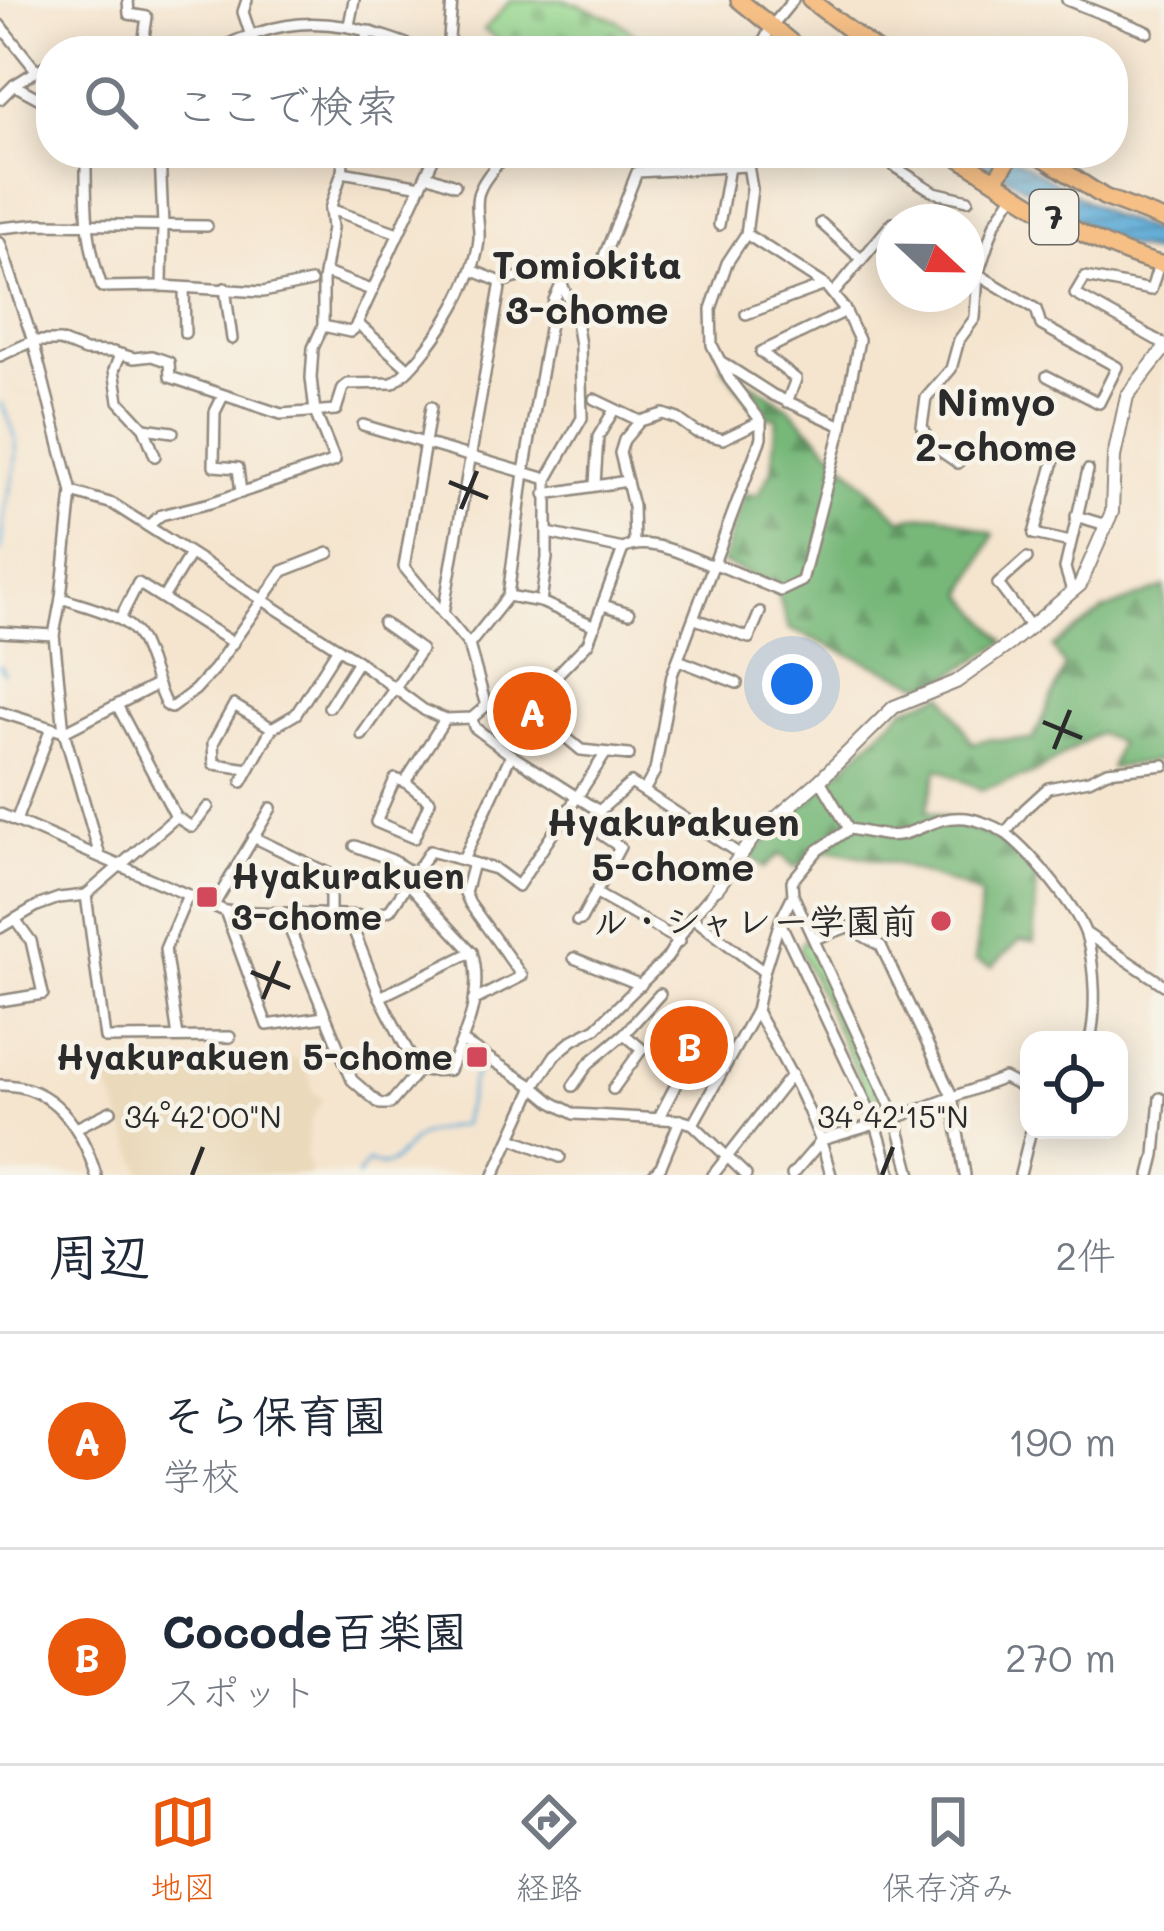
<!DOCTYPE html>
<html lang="ja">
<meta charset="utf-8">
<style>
:root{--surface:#fff;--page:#f2f2f3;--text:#1f2937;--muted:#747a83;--line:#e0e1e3;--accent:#ea580c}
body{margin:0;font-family:Mali,"Klee One",sans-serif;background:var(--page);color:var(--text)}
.controls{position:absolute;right:36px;bottom:36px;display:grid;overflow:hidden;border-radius:24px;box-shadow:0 6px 30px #0003}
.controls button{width:108px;height:108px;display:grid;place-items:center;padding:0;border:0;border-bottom:3px solid var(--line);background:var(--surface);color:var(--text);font:60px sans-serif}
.compass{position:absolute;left:876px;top:204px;width:108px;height:108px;border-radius:50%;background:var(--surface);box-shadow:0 6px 30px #0003;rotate:112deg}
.you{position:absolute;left:792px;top:684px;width:42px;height:42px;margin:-30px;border:9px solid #fff;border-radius:50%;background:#1a73e8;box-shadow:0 0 0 18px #1a73e833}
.badge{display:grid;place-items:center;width:78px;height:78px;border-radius:50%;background:var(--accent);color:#fff;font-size:39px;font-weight:700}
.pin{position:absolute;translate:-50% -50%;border:6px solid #fff;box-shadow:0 3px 12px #0006}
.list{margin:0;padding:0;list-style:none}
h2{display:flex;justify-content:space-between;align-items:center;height:156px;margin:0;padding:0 48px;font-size:51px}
h2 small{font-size:39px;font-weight:400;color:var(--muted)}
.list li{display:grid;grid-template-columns:78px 1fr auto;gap:36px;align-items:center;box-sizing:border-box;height:216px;padding:0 48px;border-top:3px solid var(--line)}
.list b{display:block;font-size:45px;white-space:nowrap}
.list p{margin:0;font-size:39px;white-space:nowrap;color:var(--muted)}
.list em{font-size:39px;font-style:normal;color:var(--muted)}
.icon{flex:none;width:66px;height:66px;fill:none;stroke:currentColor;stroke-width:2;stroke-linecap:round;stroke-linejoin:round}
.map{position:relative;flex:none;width:1164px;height:1175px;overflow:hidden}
.search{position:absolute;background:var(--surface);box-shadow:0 6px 30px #0003;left:36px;right:36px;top:36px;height:132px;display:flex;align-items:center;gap:30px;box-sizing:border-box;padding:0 42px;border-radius:48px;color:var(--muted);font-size:45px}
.sheet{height:588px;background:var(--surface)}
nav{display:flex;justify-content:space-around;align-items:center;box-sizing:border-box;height:168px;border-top:3px solid var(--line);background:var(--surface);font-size:33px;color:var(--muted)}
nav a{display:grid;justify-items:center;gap:6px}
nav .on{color:var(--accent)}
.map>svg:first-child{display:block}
</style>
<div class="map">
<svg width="1164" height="1175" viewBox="0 0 1164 1175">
<defs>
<pattern id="grass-tufts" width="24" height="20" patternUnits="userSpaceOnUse" patternTransform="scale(3)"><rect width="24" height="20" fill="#94d78e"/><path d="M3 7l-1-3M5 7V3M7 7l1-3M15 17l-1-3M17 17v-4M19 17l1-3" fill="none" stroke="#80b97b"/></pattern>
<pattern id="forest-firs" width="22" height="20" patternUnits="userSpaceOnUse" patternTransform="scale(3)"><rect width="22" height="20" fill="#77b879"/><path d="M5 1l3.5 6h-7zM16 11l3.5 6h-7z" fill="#629663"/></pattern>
<pattern id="cemetery-stones" width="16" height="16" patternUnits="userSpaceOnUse" patternTransform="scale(3)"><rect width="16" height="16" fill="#94d78e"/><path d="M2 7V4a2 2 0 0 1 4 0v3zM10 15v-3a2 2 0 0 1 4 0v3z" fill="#80b97b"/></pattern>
<pattern id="water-rules" width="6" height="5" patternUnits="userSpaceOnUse" patternTransform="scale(3)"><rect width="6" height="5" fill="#5eacd7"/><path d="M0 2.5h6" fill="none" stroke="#4e8caf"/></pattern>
</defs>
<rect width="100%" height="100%" fill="#f7f3e8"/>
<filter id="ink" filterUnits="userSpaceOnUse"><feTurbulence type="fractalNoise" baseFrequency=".00833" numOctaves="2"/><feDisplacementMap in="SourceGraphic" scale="24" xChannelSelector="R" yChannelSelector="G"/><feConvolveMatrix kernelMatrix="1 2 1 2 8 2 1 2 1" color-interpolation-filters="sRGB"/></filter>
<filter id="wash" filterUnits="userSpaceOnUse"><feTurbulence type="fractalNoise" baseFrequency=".004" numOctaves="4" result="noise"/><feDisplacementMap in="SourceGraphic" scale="48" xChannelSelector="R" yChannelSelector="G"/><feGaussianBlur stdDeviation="2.7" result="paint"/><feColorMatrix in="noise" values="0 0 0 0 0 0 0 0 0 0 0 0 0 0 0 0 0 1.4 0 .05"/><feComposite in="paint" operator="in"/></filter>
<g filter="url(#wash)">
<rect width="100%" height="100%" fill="#f5e5cf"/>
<!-- built -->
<path fill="#ead9ba" d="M 271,1056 L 305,1061 L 314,1093 L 323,1099 L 311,1120 L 305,1159 L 310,1166 L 310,1175 L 143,1175 L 104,1075 L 260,1071 Z"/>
<!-- grass -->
<path fill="url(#grass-tufts)" stroke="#60815c" stroke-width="3" d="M 804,939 L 808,943 L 887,1115 L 877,1116 L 799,948 Z"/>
<!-- forest -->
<g fill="url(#forest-firs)" stroke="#517252" stroke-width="3">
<path d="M 721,364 L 787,406 L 900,519 L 940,514 L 994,534 L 965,594 L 1005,642 L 938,683 L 920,684 L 789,629 L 775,586 L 722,563 L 744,494 L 758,495 L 772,470 L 777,417 L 761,417 Z"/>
<path d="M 1164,587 L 1164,760 L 1111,768 L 1118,742 L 1098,733 L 1035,773 L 981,790 L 938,768 L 926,811 L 988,835 L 1037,868 L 1034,942 L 1020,940 L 992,967 L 975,961 L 981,896 L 960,886 L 897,864 L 829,850 L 795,867 L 780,854 L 764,868 L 751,856 L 905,708 L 944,694 L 972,743 L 988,739 L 1033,740 L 1065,667 L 1053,647 L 1104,610 Z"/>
</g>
<!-- cemetery -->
<path fill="url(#cemetery-stones)" stroke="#60815c" stroke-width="3" d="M 511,0 L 563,0 L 575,3 L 618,21 L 641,39 L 651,37 L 645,51 L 515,51 L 484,30 Z"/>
<!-- water -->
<path fill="url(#water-rules)" stroke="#446c81" stroke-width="3" d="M 969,153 L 1005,153 L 1112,216 L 1164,235 L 1164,256 L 1124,245 L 1092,229 Z"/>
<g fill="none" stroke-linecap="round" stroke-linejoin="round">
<!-- stream -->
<g stroke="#5eacd7" stroke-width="3">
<path d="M 0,403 C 25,443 17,461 6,504 C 2,519 3,535 0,551"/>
<path d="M 0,665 L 4,673"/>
<path d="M 358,1175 L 368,1162 C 400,1174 399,1146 421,1135 C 430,1131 452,1126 462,1125 L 473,1079 L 481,1065 L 525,1090"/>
</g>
</g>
</g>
<g filter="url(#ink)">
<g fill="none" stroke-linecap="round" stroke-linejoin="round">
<!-- minor casing -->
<g stroke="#90887d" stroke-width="14">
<g id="minor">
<path d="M 128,0 L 129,14 L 147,17 L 142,51"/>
<path d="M 247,0 L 243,12 L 251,36"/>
<path d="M 1067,0 L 1148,32"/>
<path d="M 0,25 L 36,70"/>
<path d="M 349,25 L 354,0"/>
<path d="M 219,51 C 231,41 246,37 261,32 C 319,12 370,30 425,51"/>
<path d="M 361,51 L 369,31"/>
<path d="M 448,51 L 452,0"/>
<path d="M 759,51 L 771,27 L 793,0"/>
<path d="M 14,85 L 51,105"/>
<path d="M 0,99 L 14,85 L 51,62"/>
<path d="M 86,153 C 86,202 85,240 102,287 L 162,286 L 263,292 L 311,282"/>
<path d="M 160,153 L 163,226 L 162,286"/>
<path d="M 892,153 L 895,167 L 934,192 L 968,200"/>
<path d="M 342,172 L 421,186"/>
<path d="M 427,175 L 455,185"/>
<path d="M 330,209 L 398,233"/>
<path d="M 821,223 L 861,259"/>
<path d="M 719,225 L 729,167"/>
<path d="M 0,228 L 40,224 L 207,226"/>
<path d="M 0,243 L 33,341 L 72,492 L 61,598 L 54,635 L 64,732 L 100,856"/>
<path d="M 603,259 L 637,172 L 748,166"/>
<path d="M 1159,264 L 1151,290 L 1085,277 L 1075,294 L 1164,344"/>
<path d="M 326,273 L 371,290"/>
<path d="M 978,274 L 1036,309 L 1041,325 L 1117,367 L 1099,403 L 1047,376"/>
<path d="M 184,288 L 185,333"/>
<path d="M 225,288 L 232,339"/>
<path d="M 833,294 L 892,223"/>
<path d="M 746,314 L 825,285"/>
<path d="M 357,323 L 409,369"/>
<path d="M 323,326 L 350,332 L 355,328 L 436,153"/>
<path d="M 120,355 L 114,370 L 119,401 L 144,428 L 155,456"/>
<path d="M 0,356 L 33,341 L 60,341 L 85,351 L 113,352 L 134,358 L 152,356 L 169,362 L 170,377 L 281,414 L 336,410 L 343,388 L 348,384 L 393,383 C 428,358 476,282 479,239 C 480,224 474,205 479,192 C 484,177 497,167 505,153"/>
<path d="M 720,361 L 773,395 L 842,426"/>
<path d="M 223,396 L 215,412 L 214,466 L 238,468 L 241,493"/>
<path d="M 594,399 L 640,421"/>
<path d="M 787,402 L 796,379 L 761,352 L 846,311"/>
<path d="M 431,407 L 404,567 L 469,645 L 486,706"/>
<path d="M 363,425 L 547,479"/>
<path d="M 144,428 L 173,432"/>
<path d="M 958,463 L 929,443 L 922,426 L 926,398 L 951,369 L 959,340 L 975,318 L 978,274 L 995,223 L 1015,192"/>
<path d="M 595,484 L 598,437 L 614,410"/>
<path d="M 72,492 L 113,504 L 358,661 L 424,710 L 445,719 L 472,718 L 486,706 L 539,693 L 588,643 L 623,549"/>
<path d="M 545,494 L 627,481"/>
<path d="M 1076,516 L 1106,525"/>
<path d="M 148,526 L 161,515 L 210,503 L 335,461 L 315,412 L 311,378 L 313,348 L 323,326 L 323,281 L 332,228 L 330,209 L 342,172 L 344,153"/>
<path d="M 548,533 L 623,549 C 650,535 687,557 714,566 L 718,565 L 781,591 L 802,581 L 842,426 L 859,340 L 844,308 L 825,285 L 746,234"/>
<path d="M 1034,534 L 1054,461"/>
<path d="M 1034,534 L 1070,542"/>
<path d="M 634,543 L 633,506 L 620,453 L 624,440 L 640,421 L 663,414 L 678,419 L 696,432 L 723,439 L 761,421"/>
<path d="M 1027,558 L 998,584 L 1030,626"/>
<path d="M 1072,591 L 1065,568 L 1088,470"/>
<path d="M 508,596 L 541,602 L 595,626"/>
<path d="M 61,598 C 86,607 127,614 140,639 C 151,660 155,684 166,705 L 171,708 L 195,690 L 214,669 L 283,571 L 329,553"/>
<path d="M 163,598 L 190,554"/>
<path d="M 541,602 L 547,558 L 547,479 L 582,418 L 580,345 L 575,315 L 562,284"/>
<path d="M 603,605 L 629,613"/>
<path d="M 443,614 L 501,282"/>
<path d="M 120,619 L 138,583 L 233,643"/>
<path d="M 695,619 L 749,638 L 760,612"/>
<path d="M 0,632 L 54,635"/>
<path d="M 469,645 L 508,596 L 524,472 L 554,300 L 562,283 L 556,273 L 549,269 L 501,282 L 474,271"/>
<path d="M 678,660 L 737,683"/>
<path d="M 329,707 L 358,661"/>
<path d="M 0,712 L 64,732 L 156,685"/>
<path d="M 362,735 L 421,650 L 383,623"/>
<path d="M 569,740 L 581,750 L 629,755"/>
<path d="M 511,755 L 577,797 L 606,753"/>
<path d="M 249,769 L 214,764 L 213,743 L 234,705 L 272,728"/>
<path d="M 820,780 L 849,829"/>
<path d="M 242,782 L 272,728 L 296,714 L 338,648"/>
<path d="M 405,782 L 430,801 L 414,838 L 376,822 L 395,779 L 405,782 L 445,719"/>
<path d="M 644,791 L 655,771 L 672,675 L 761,438 L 761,421 L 729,379 L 712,345 L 711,309 L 727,263 L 746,234 L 752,189 L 746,153"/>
<path d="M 0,814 L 225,911 L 372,916 L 390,910 L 430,851 L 495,869 L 518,886 L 577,797 L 599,811 L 631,783 L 741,855"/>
<path d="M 176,817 L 192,827 L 208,807"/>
<path d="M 16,821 L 51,728"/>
<path d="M 1005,833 L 1025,809 L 1048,788 L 1089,780 L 1107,771 L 1164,765"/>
<path d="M 253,837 L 330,874 L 330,914"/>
<path d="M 355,846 L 392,860 L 416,875"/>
<path d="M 463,860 L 511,755 L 474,727 L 472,718"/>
<path d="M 595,893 L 680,941"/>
<path d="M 86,895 L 105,1038 L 230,1037"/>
<path d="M 793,895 L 896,1118 L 911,1175"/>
<path d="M 214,905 L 271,808"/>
<path d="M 225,911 L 267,1025 L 324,1017"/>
<path d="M 283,913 L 352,1080 L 380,1104 L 390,1104 L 418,1071 L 449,1070 C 466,1034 484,993 472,952 L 410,885"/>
<path d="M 348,916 L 380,997 L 418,1071"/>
<path d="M 692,917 L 764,972"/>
<path d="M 577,921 L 581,920 L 620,847 L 602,835 L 599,811"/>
<path d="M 780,922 L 876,1124 L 891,1175"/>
<path d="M 0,928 L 37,906 L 59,898 L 86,895 L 176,817 L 117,705"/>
<path d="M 1087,934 L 1164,985"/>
<path d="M 814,939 L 848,927 L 881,946 L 952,1096 L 965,1175"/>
<path d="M 574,958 L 641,985"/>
<path d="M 380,997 L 472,952"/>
<path d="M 0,1001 L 43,994 L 31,941 L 15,919"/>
<path d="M 473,1001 L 522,976 L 470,904 L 465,893 L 473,863"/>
<path d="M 756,1011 C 786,1064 816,1116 831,1175"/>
<path d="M 178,1037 L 165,949 L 188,895"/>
<path d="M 462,1041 L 534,1087 L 552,1102 L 574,1114 L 680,1120 L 693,1124 L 746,1175"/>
<path d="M 0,1085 C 54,1084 82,1128 96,1175"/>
<path d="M 573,1086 L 589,1063 L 624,1034 L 660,994"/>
<path d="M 613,1089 L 642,1049 L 624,1034"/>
<path d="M 658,1119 L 683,1071"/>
<path d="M 693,1124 L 756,1011 L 764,972 L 780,921 L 793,895 L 792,881 L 818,850 L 849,829 C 865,831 888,839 904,834 C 928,827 938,816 966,818 C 979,820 998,827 1008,835 C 1031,853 1080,911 1087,938 C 1095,969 1097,1009 1090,1040"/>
<path d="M 76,1128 L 111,1111"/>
<path d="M 512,1138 L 560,1157"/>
<path d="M 494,1175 L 534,1087 L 555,1055 L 573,1040 L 596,1028 L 667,958 L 692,917 L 717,888"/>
<path d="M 653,1175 L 661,1166 L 680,1120"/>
<path d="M 713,1175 L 792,1074"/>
<path d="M 792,1175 L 822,1140 L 896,1118 L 1004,1078 L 1029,1091"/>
<path d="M 1020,1175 L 1031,1130"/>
<path d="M 1150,1175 L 1155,1155 L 1160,1098"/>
</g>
</g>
<!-- tertiary casing -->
<g stroke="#90887d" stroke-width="16">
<path id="tertiary" d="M 717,888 L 753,838 L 820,780 L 894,707 L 956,682 L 1011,643 L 1080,585 L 1112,512 L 1114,457 L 1127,396 L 1164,349"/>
</g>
<!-- primary casing -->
<g stroke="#90887d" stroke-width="20">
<g id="primary">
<path d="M 739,0 L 802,51"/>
<path d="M 810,0 L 877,51"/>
<path d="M 951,153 C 1020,195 1085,246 1164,265"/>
<path d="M 1036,153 L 1104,197 L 1164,220"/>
<path d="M 995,180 L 1013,153"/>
</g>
</g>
<!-- minor -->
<use href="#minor" stroke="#fff" stroke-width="9"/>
<!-- tertiary -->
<use href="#tertiary" stroke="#fff" stroke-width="12"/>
<!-- primary -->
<use href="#primary" stroke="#f5bf86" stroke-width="15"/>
</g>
</g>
<!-- ticks -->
<path fill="none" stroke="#2b2b2b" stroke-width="4.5" d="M 449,482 L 488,498M 461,509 L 477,471M 1043,722 L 1082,738M 1054,749 L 1070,710M 251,972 L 290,988M 263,999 L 279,961M 192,1175 L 203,1147M 882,1175 L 893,1147"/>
<!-- markers -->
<g fill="#d1495b" stroke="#f7f3e8" stroke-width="4.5">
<rect x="195" y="885" width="24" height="24" rx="6"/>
<circle cx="941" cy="921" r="12"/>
<rect x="465" y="1045" width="24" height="24" rx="6"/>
</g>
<g text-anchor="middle" stroke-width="9" stroke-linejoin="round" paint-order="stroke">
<!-- shield labels -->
<rect fill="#f7f3e8" stroke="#686764" stroke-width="3" x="1030" y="190" width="48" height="54" rx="9"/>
<g font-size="33" font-weight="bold" fill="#2b2b2b">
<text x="1054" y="229">7</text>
</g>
<!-- poi labels -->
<g font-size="36" font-weight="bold" fill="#2b2b2b" stroke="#f7f3e8" text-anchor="end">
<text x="231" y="889" text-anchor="start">Hyakurakuen<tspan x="231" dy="41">3-chome</tspan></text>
<text x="917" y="934">ル・シャレー学園前</text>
<text x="453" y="1070">Hyakurakuen 5-chome</text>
</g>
<!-- neighbourhood labels -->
<g font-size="39" font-weight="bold" fill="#2b2b2b" stroke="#f7f3e8">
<text x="587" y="279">Tomiokita<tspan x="587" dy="45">3-chome</tspan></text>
<text x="996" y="416">Nimyo<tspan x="996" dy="45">2-chome</tspan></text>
<text x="673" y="836">Hyakurakuen<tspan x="673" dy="45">5-chome</tspan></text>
</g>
</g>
<g font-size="30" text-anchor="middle" fill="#2b2b2b" stroke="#f7f3e8" stroke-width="9" stroke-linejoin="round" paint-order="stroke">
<text x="203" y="1128">34°42'00"N</text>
<text x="893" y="1128">34°42'15"N</text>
</g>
</svg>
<div class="controls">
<button><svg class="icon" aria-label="locate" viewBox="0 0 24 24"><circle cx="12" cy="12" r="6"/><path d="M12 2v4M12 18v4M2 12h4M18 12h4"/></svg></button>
</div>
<svg class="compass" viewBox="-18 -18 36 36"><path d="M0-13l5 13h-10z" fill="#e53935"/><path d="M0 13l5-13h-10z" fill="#747a83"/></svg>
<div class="you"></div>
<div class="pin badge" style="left:532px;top:711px">A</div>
<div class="pin badge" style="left:689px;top:1045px">B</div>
<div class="search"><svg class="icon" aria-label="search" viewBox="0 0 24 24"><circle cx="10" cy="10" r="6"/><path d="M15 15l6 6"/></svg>ここで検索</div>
</div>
<section class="sheet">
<h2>周辺<small>2件</small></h2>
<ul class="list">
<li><span class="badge">A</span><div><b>そら保育園</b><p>学校</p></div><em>190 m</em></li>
<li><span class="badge">B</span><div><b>Cocode百楽園</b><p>スポット</p></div><em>270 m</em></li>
</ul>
</section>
<nav>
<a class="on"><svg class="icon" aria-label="map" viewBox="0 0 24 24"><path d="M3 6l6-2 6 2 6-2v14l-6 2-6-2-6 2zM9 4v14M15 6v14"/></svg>地図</a>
<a><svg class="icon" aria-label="directions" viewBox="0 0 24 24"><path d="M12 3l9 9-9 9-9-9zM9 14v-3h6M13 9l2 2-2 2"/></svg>経路</a>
<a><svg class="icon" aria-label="saved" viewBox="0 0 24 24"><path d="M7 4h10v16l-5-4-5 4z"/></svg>保存済み</a>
</nav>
